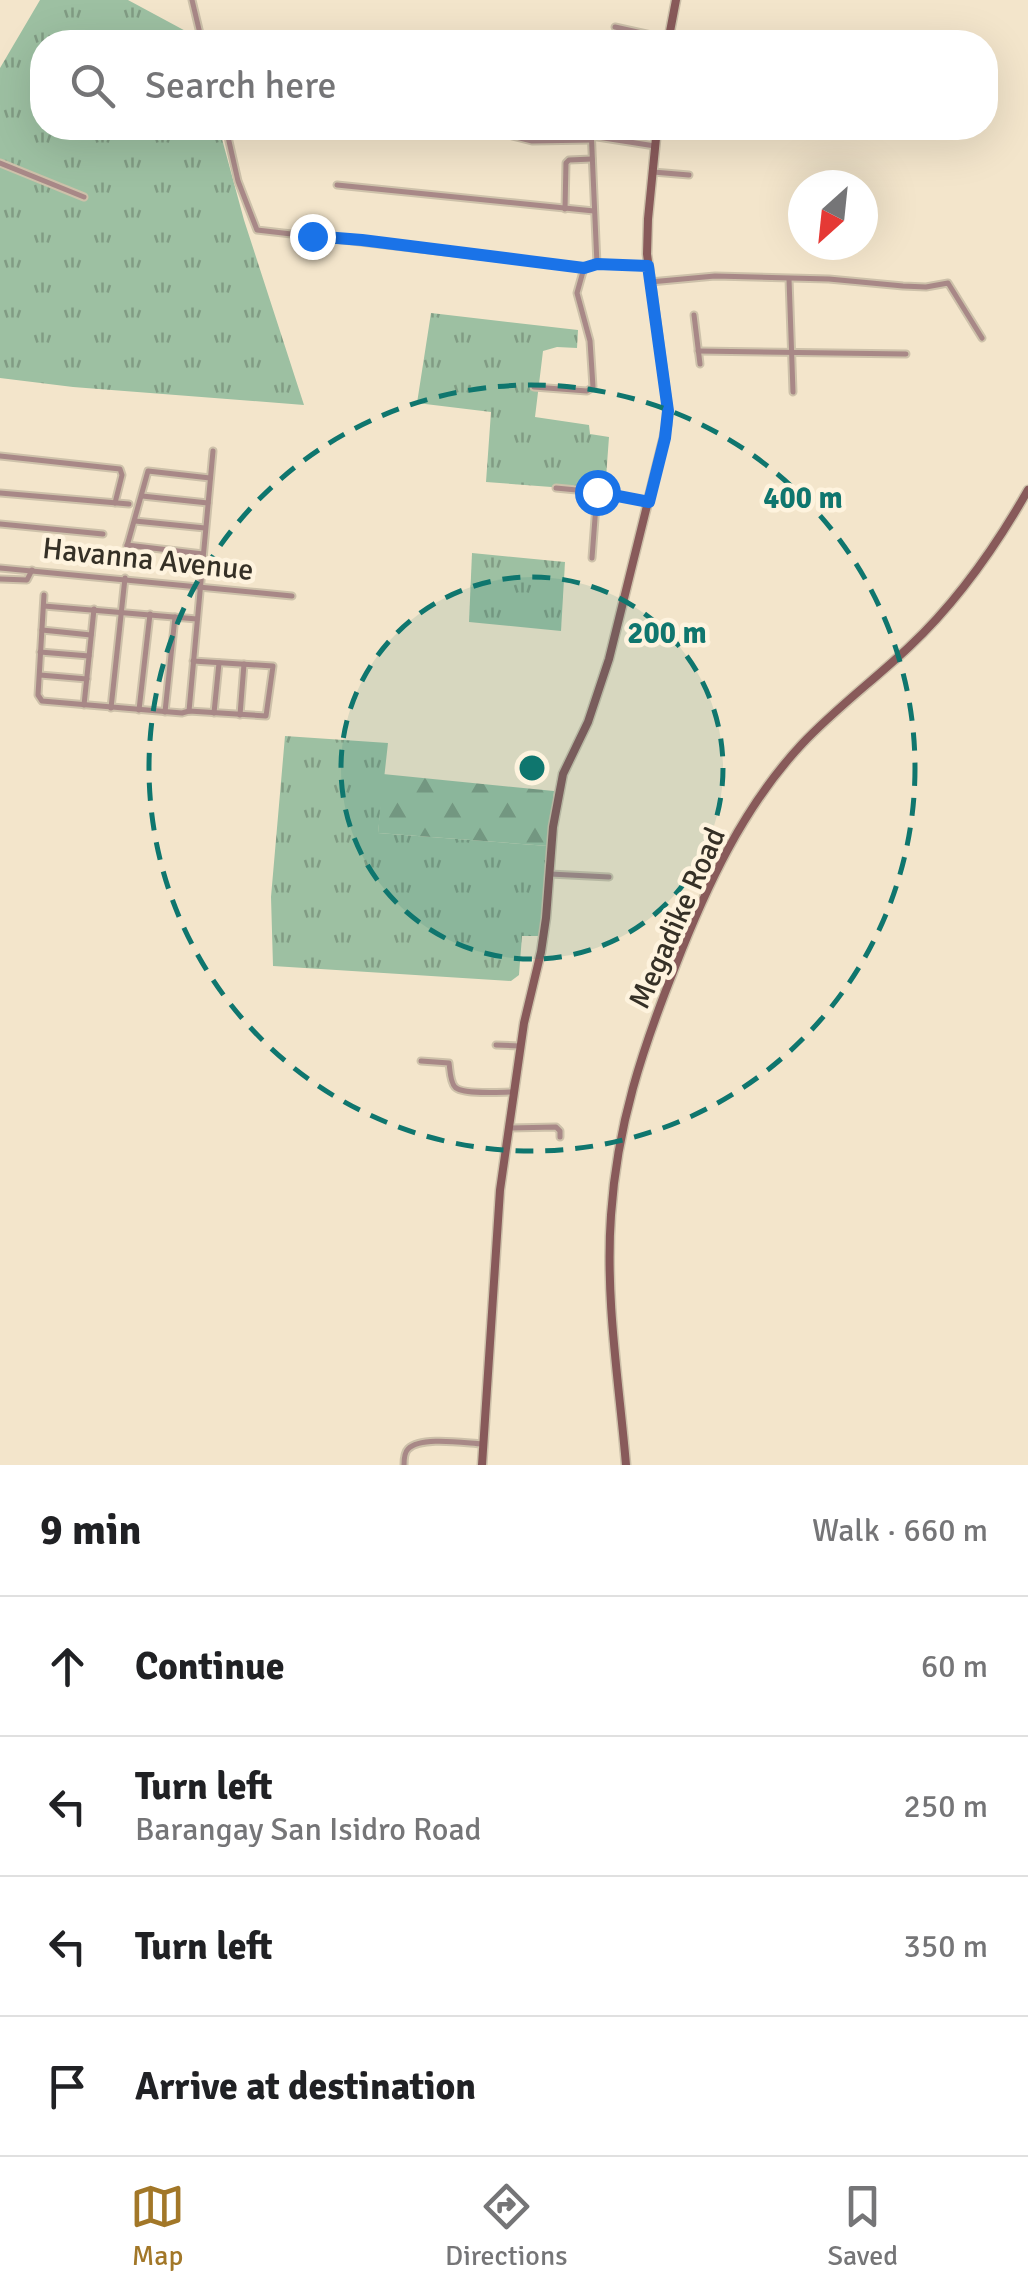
<!DOCTYPE html>
<meta charset="utf-8">
<style>
:root{--surface:#fff;--page:#f6f6f6;--text:#202124;--muted:#757577;--line:#e0e0e0;--accent:#a27728}
body{margin:0;font-family:Signika,sans-serif;background:var(--page);color:var(--text)}
.compass{position:absolute;left:788px;top:170px;width:90px;height:90px;border-radius:50%;background:var(--surface);box-shadow:0 10px 40px #0002;rotate:207deg}
.stop{position:absolute;width:30px;height:30px;margin:-22px;border:8px solid #1a73e8;border-radius:50%;background:#fff}
.stop.end{background:#1a73e8;border-color:#fff;box-shadow:0 2px 10px #0008}
.list{margin:0;padding:0;list-style:none}
h2{display:flex;justify-content:space-between;align-items:center;height:130px;margin:0;padding:0 40px;font-size:42px}
h2 small{font-size:32px;font-weight:400;color:var(--muted)}
.list li{display:grid;grid-template-columns:65px 1fr auto;gap:30px;align-items:center;box-sizing:border-box;height:140px;padding:0 40px;border-top:2px solid var(--line)}
.list b{display:block;font-size:38px;white-space:nowrap}
.list p{margin:0;font-size:32px;white-space:nowrap;color:var(--muted)}
.list em{font-size:32px;font-style:normal;color:var(--muted)}
.icon{flex:none;width:55px;height:55px;fill:none;stroke:currentColor;stroke-width:2;stroke-linecap:round;stroke-linejoin:round}
.map{position:relative;flex:none;width:1028px;height:1465px;overflow:hidden}
.search{position:absolute;background:var(--surface);box-shadow:0 10px 40px #0002;left:30px;right:30px;top:30px;height:110px;display:flex;align-items:center;gap:25px;box-sizing:border-box;padding:0 35px;border-radius:40px;color:var(--muted);font-size:38px}
.sheet{height:690px;background:var(--surface)}
nav{display:flex;justify-content:space-around;align-items:center;box-sizing:border-box;height:140px;border-top:2px solid var(--line);background:var(--surface);font-size:28px;color:var(--muted)}
nav a{display:grid;justify-items:center;gap:5px}
nav .on{color:var(--accent)}
.map>svg:first-child{display:block}
</style>
<div class="map">
<svg width="1028" height="1465" viewBox="0 0 1028 1465">
<defs>
<pattern id="grass-tufts" width="24" height="20" patternUnits="userSpaceOnUse" patternTransform="scale(2.5)"><rect width="24" height="20" fill="#9dc0a2"/><path d="M3 7l-1-3M5 7V3M7 7l1-3M15 17l-1-3M17 17v-4M19 17l1-3" fill="none" stroke="#819c84"/></pattern>
<pattern id="forest-firs" width="22" height="20" patternUnits="userSpaceOnUse" patternTransform="scale(2.5)"><rect width="22" height="20" fill="#9dc0a2"/><path d="M5 1l3.5 6h-7zM16 11l3.5 6h-7z" fill="#819c84"/></pattern>
</defs>
<rect width="100%" height="100%" fill="#f3e5cb"/>
<!-- grass -->
<g fill="url(#grass-tufts)">
<path d="M 40,0 L 128,0 L 193,35 L 195,42 L 42,42 L 42,128 L 219,128 L 244,220 L 304,405 L 73,387 L 0,378 L 0,68 Z"/>
<path d="M 431,313 L 578,330 L 577,348 L 557,347 L 543,351 L 535,417 L 589,425 L 590,434 L 609,437 L 605,491 L 486,482 L 491,412 L 417,403 Z"/>
<path d="M 472,553 L 565,562 L 561,631 L 469,622 Z"/>
<path d="M 285,736 L 388,743 L 378,833 L 548,846 L 540,936 L 522,936 L 519,975 L 511,981 L 273,966 L 271,897 Z"/>
</g>
<!-- forest -->
<path fill="url(#forest-firs)" d="M 383,774 L 554,791 L 548,846 L 378,833 Z"/>
<g fill="none" stroke-linecap="round" stroke-linejoin="round">
<!-- street casing -->
<g stroke="#cdc1aa" stroke-width="9">
<g id="street">
<path d="M 192,0 L 202,42"/>
<path d="M 615,27 L 669,39"/>
<path d="M 226,128 L 238,181 L 257,230 L 584,268 L 597,264 L 648,266"/>
<path d="M 591,128 L 597,264"/>
<path d="M 512,136 L 532,141 L 591,140"/>
<path d="M 591,136 L 655,146"/>
<path d="M 0,163 L 84,197"/>
<path d="M 653,172 L 689,175"/>
<path d="M 337,185 L 594,211"/>
<path d="M 565,209 L 566,163 L 569,160 L 592,159"/>
<path d="M 789,279 L 793,392"/>
<path d="M 650,282 L 715,276 L 829,279 L 903,286 L 926,287 L 948,283 L 982,338"/>
<path d="M 694,315 L 700,364"/>
<path d="M 698,351 L 906,354"/>
<path d="M 534,387 L 587,391 L 593,387 L 590,341 L 577,293 L 584,268"/>
<path d="M 0,456 L 120,469 L 122,475 L 115,503"/>
<path d="M 556,488 L 597,492 L 647,502"/>
<path d="M 0,493 L 129,504"/>
<path d="M 142,496 L 208,503"/>
<path d="M 135,521 L 205,528"/>
<path d="M 0,524 L 103,534"/>
<path d="M 127,545 L 203,554"/>
<path d="M 127,546 L 148,471 L 210,478"/>
<path d="M 592,558 L 597,492"/>
<path d="M 0,568 L 292,596"/>
<path d="M 0,579 L 27,580 L 32,570"/>
<path d="M 44,595 L 38,695 L 42,701 L 182,713 L 189,711 L 266,716 L 273,666 L 193,661"/>
<path d="M 44,606 L 197,619"/>
<path d="M 42,630 L 91,635"/>
<path d="M 40,652 L 89,656"/>
<path d="M 40,675 L 87,679"/>
<path d="M 84,705 L 94,609"/>
<path d="M 111,708 L 125,578"/>
<path d="M 139,710 L 150,614"/>
<path d="M 189,711 L 213,451"/>
<path d="M 165,712 L 175,617"/>
<path d="M 214,713 L 219,663"/>
<path d="M 240,715 L 244,664"/>
<path d="M 550,874 L 609,877"/>
<path d="M 496,1045 L 520,1046"/>
<path d="M 421,1061 L 449,1063 C 450,1069 450,1082 455,1087 C 462,1095 502,1092 513,1092"/>
<path d="M 510,1128 L 556,1127 L 560,1131 L 560,1137"/>
<path d="M 404,1465 C 404,1460 404,1453 408,1449 C 421,1436 464,1443 482,1444"/>
</g>
</g>
<!-- secondary casing -->
<g stroke="#cdc1aa" stroke-width="11">
<g id="secondary">
<path d="M 668,42 L 676,0"/>
<path d="M 482,1465 L 500,1190 L 524,1023 L 541,952 L 546,918 L 553,827 L 563,774 L 588,722 L 609,659 L 667,425 L 668,411 L 647,254 L 648,219 L 657,128"/>
<path d="M 626,1465 C 619,1382 605,1299 611,1215 C 617,1125 642,1050 675,967 C 706,887 743,807 802,744 C 835,709 874,680 909,647 C 957,602 995,548 1028,490"/>
</g>
</g>
<!-- street -->
<use href="#street" stroke="#a88887" stroke-width="5"/>
<!-- secondary -->
<use href="#secondary" stroke="#885a5a" stroke-width="8"/>
</g>
<g fill="none" stroke-linecap="round" stroke-linejoin="round">
<!-- route -->
<path stroke="#1a73e8" stroke-width="12" d="M 312,236 L 362,240 L 584,268 L 597,264 L 648,266 L 668,411 L 665,438 L 649,502 L 597,492"/>
</g>
<!-- distance rings -->
<circle cx="532" cy="768" r="191" fill="#0f766e" fill-opacity=".12"/>
<g fill="none" stroke="#0f766e" stroke-width="5" stroke-dasharray="18 12">
<circle cx="532" cy="768" r="191"/>
<circle cx="532" cy="768" r="383"/>
</g>
<g text-anchor="middle" stroke-width="9" stroke-linejoin="round" paint-order="stroke">
<!-- street labels -->
<g font-size="30" fill="#353026" stroke="#fef3de">
<text transform="translate(148 559) rotate(6)" y="10">Havanna Avenue</text>
<text transform="translate(677 918) rotate(-66)" y="10">Megadike Road</text>
</g>
</g>
<circle cx="532" cy="768" r="15" fill="#0f766e" stroke="#fef3de" stroke-width="5"/>
<g font-size="30" text-anchor="middle" font-weight="bold" fill="#0f766e" stroke="#fef3de" stroke-width="9" stroke-linejoin="round" paint-order="stroke">
<text x="803" y="508">400 m</text>
<text x="667" y="643">200 m</text>
</g>
</svg>
<svg class="compass" viewBox="-18 -18 36 36"><path d="M0-13l5 13h-10z" fill="#e53935"/><path d="M0 13l5-13h-10z" fill="#757577"/></svg>
<div class="stop" style="left:597px;top:492px"></div>
<div class="stop end" style="left:312px;top:236px"></div>
<div class="search"><svg class="icon" aria-label="search" viewBox="0 0 24 24"><circle cx="10" cy="10" r="6"/><path d="M15 15l6 6"/></svg>Search here</div>
</div>
<section class="sheet">
<h2>9 min<small>Walk · 660 m</small></h2>
<ul class="list">
<li><svg class="icon" aria-label="ahead" viewBox="0 0 24 24"><path d="M12 20V5M6 11l6-6 6 6"/></svg><div><b>Continue</b></div><em>60 m</em></li>
<li><svg class="icon" aria-label="left" viewBox="0 0 24 24"><path d="M17 20v-9H6M10 6l-5 5 5 5"/></svg><div><b>Turn left</b><p>Barangay San Isidro Road</p></div><em>250 m</em></li>
<li><svg class="icon" aria-label="left" viewBox="0 0 24 24"><path d="M17 20v-9H6M10 6l-5 5 5 5"/></svg><div><b>Turn left</b></div><em>350 m</em></li>
<li><svg class="icon" aria-label="arrive" viewBox="0 0 24 24"><path d="M6 21V4h12l-3 4 3 4H6"/></svg><div><b>Arrive at destination</b></div></li>
</ul>
</section>
<nav>
<a class="on"><svg class="icon" aria-label="map" viewBox="0 0 24 24"><path d="M3 6l6-2 6 2 6-2v14l-6 2-6-2-6 2zM9 4v14M15 6v14"/></svg>Map</a>
<a><svg class="icon" aria-label="directions" viewBox="0 0 24 24"><path d="M12 3l9 9-9 9-9-9zM9 14v-3h6M13 9l2 2-2 2"/></svg>Directions</a>
<a><svg class="icon" aria-label="saved" viewBox="0 0 24 24"><path d="M7 4h10v16l-5-4-5 4z"/></svg>Saved</a>
</nav>
